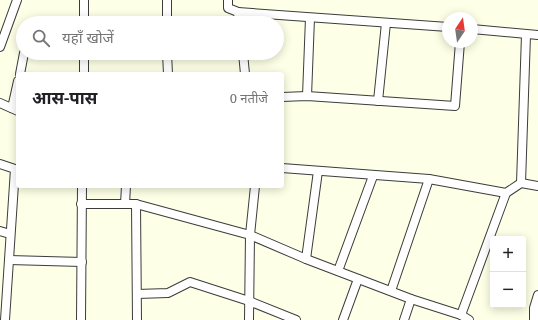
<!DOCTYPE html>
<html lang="hi">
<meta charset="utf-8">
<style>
:root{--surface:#fff;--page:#f2f2f2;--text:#202124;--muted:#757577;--line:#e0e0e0}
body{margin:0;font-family:"Noto Serif","Noto Sans Devanagari",serif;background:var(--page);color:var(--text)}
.controls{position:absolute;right:12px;bottom:12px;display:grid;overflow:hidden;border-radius:4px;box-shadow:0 2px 10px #0003}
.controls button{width:36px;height:36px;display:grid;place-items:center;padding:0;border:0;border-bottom:1px solid var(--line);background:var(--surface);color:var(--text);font:20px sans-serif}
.compass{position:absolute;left:442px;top:12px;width:36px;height:36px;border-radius:50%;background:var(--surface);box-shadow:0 2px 10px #0003;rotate:13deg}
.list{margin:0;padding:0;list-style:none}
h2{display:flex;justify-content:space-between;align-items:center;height:52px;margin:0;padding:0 16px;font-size:17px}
h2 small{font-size:13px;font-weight:400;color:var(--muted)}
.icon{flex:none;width:22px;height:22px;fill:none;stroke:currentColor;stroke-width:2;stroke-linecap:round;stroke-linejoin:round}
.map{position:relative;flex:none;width:538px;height:320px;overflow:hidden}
.search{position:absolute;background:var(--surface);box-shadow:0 2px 10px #0003;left:16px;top:16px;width:268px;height:44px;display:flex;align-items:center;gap:10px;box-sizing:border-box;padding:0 14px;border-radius:22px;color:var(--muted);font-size:15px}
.panel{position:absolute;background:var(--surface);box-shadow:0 2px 10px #0003;left:16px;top:72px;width:268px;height:116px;border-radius:4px}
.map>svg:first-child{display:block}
</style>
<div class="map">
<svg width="538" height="320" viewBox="0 0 538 320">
<rect width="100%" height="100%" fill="#fdffe6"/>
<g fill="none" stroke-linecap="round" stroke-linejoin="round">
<!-- street casing -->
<g stroke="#3c3c3c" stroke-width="10">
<g id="street">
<path d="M 84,0 L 84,23"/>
<path d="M 167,0 L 167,23"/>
<path d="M 228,0 L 228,8 L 238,12 L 239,23"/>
<path d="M 238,12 L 448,27"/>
<path d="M 472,29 L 538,35"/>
<path d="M 0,47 L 17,0"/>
<path d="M 84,53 L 84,74"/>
<path d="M 167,53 L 168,74"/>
<path d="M 243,53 L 245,74"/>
<path d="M 20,74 L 24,53"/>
<path d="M 307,96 L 310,18"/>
<path d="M 282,97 L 307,96 L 455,106 L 460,42"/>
<path d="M 378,101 L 386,23"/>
<path d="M 0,103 L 18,111"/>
<path d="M 12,108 L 18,81"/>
<path d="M 0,164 L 15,169 L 5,320"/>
<path d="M 282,168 L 429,179 L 506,193 L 521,183 L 538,186"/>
<path d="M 521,183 L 526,35"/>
<path d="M 81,204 L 136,204 L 250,235 L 306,259 L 411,299 L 461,315 L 469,320"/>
<path d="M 125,204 L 126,186"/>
<path d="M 136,204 L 137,320"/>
<path d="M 0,231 L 10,234"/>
<path d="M 306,259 L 318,171"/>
<path d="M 9,260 L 82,262"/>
<path d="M 338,271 L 373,176"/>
<path d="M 391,291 L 429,179"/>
<path d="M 137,294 L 168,293 L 190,282 L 249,301 L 296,320"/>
<path d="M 461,315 L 506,193"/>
<path d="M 81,320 L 82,186"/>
<path d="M 249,320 L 250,235 L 255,186"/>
<path d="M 343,320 L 358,279"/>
<path d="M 404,320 L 411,299"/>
<path d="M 534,320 L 534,308 L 538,295"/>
</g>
</g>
<!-- street -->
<use href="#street" stroke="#fff" stroke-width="8"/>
</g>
</svg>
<div class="controls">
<button>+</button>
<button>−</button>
</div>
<svg class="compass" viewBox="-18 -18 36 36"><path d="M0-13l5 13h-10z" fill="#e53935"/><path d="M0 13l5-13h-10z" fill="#757577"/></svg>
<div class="search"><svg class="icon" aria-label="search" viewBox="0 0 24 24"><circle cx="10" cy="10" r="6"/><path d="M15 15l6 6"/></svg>यहाँ खोजें</div>
<section class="panel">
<h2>आस-पास<small>0 नतीजे</small></h2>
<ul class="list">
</ul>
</section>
</div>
